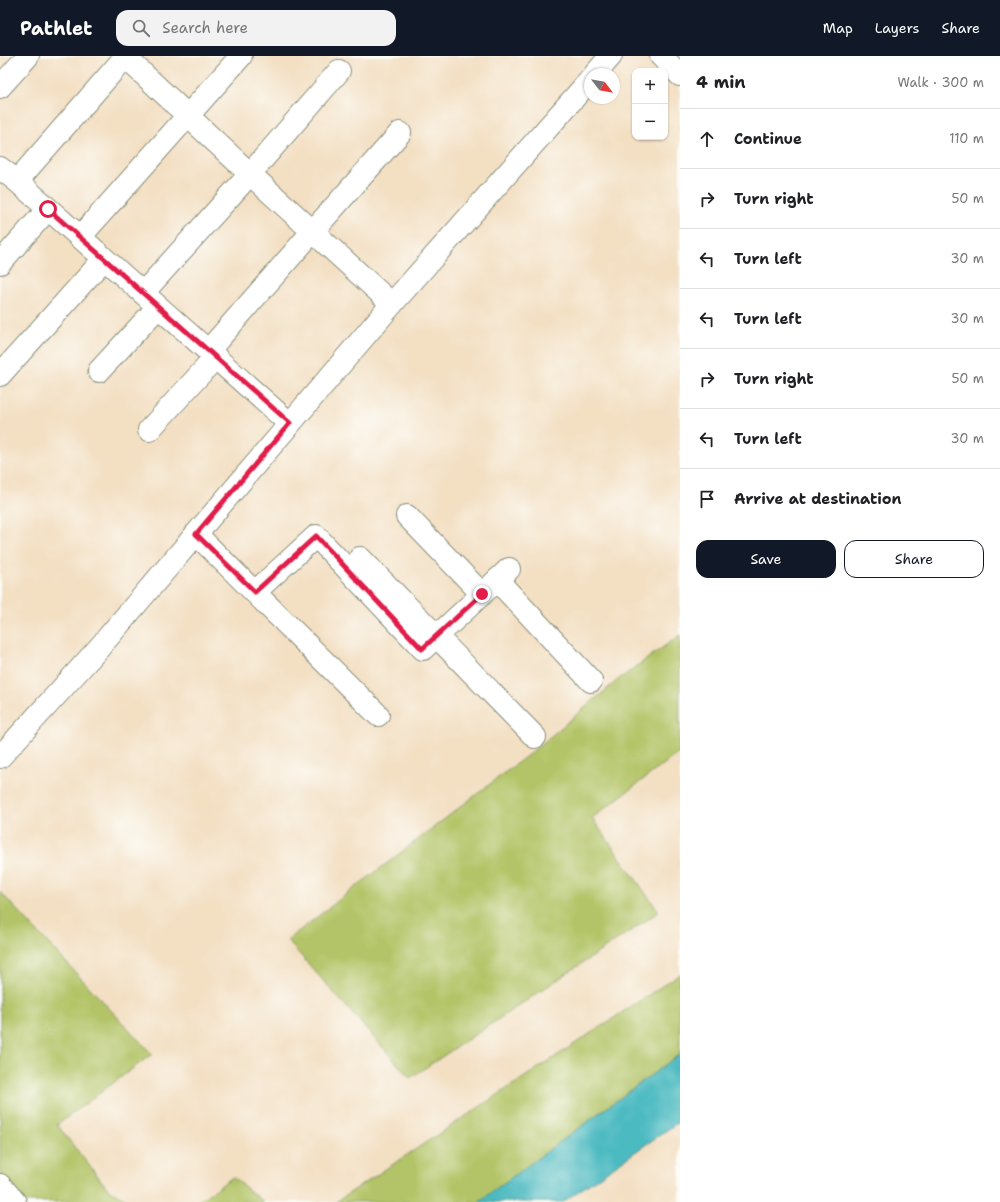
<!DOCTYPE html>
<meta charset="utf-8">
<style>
:root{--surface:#fff;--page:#f2f2f2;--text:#202124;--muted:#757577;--line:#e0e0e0;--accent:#111827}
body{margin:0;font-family:"Shantell Sans",sans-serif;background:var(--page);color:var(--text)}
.controls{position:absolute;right:12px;top:12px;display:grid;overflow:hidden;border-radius:8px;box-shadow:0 1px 3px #0004}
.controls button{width:36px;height:36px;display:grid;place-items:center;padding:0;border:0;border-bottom:1px solid var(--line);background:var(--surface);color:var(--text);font:20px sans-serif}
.compass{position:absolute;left:584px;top:12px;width:36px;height:36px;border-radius:50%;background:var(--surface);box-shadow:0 1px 3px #0004;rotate:121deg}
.stop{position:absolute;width:12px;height:12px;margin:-9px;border:3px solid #e11d48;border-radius:50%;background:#fff}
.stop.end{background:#e11d48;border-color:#fff;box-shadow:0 1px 4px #0008}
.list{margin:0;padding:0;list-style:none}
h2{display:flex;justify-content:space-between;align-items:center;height:52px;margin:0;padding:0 16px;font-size:17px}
h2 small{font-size:13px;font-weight:400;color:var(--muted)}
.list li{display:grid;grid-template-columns:26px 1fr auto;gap:12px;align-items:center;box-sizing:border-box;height:60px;padding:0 16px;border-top:1px solid var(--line)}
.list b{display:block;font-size:15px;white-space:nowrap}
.list em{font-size:13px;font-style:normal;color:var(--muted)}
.actions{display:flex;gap:8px;padding:12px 16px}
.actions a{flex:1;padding:9px 0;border:1px solid var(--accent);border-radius:12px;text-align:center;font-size:14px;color:var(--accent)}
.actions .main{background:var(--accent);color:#fff}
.icon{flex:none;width:22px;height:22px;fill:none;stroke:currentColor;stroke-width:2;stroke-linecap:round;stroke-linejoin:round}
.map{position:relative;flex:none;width:680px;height:1146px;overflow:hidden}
header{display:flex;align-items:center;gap:24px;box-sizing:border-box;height:56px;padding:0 20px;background:var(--accent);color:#fff}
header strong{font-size:19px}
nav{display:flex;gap:22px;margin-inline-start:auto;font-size:14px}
.search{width:280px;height:36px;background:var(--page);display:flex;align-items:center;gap:10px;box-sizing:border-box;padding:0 14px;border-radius:12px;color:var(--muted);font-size:15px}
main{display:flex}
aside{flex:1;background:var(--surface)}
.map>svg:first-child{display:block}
</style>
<header>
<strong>Pathlet</strong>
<div class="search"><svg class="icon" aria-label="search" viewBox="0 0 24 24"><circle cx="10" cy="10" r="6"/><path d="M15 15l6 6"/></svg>Search here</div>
<nav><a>Map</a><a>Layers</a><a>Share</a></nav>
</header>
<main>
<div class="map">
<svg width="680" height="1146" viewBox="0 0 680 1146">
<rect width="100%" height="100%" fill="#fdfcf7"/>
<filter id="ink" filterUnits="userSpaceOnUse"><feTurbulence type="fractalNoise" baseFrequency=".025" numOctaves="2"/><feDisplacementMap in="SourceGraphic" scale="8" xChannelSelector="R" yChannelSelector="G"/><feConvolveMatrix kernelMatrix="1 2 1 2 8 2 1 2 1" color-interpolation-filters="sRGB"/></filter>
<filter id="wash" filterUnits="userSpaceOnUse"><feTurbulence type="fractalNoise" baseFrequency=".012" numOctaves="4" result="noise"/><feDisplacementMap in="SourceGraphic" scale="16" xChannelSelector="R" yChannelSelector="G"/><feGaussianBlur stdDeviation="0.9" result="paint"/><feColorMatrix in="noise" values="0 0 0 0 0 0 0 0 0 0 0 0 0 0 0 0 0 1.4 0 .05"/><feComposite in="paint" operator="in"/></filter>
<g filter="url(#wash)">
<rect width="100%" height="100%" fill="#f3dfc2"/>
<!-- green -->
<g fill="#b3c467" stroke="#69804e">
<path d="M 680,579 L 680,696 L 592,762 L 659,856 L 410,1022 L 287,884 L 533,695 L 619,623 Z"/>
<path d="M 0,836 L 152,998 L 57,1069 L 108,1133 L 131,1146 L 12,1146 L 0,1131 Z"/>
<path d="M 680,918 L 680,998 L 478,1146 L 336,1146 Z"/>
<path d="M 233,1121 L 263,1146 L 197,1146 Z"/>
</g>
<!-- water -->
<path fill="#4bbac1" stroke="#357c7a" d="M 680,998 L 680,1065 L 563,1146 L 478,1146 Z"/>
</g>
<g filter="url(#ink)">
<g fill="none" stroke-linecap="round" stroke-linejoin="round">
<!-- minor casing -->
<g stroke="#898e7b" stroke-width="24">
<g id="minor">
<path d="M 124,0 L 250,118 L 392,248"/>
<path d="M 661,0 L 680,19"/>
<path d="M 595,18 L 611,0"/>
<path d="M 0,31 L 28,0"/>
<path d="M 0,112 L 17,125 L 289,367"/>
<path d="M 17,125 L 126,0"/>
<path d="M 80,181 L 241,0"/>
<path d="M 0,207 L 48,153"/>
<path d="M 143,237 L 250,118 L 339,15"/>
<path d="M 208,295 L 313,175 L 400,77"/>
<path d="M 99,315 L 158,251"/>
<path d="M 0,319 L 104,203"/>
<path d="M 149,374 L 216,301"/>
<path d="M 407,460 L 482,538"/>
<path d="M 196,478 L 378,659"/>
<path d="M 360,502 L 535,681"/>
<path d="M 497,524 L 591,625"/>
<path d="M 255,536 L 316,480 L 423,593 L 509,513"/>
<path d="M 0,701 L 98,593 L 392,248 L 590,24"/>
<path d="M 0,1129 L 15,1146"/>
</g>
</g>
<!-- minor -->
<use href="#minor" stroke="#fff" stroke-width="22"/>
</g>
</g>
<g fill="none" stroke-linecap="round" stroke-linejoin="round" filter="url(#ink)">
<!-- route -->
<path stroke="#e11d48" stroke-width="5" d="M 48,153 L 290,367 L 196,478 L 255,536 L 316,480 L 422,593 L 482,538"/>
</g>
</svg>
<div class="controls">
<button>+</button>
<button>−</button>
</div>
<svg class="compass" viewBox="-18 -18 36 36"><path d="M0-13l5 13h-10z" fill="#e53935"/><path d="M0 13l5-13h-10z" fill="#757577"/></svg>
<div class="stop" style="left:48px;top:153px"></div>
<div class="stop end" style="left:482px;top:538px"></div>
</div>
<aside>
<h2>4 min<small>Walk · 300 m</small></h2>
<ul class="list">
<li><svg class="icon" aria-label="ahead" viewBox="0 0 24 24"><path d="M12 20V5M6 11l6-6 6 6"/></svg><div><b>Continue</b></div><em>110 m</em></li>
<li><svg class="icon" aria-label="right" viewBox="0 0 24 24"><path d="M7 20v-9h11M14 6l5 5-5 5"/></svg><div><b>Turn right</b></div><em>50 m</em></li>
<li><svg class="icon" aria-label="left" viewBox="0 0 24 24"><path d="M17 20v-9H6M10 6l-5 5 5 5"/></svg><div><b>Turn left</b></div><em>30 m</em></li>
<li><svg class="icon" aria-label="left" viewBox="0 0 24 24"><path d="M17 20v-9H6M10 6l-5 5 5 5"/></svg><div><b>Turn left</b></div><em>30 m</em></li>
<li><svg class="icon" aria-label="right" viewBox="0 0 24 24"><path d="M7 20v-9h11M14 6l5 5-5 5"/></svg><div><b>Turn right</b></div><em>50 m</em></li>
<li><svg class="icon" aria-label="left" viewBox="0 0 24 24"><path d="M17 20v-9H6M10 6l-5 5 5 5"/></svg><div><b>Turn left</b></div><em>30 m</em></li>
<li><svg class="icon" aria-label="arrive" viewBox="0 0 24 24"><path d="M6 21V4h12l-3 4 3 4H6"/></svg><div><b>Arrive at destination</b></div></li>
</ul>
<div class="actions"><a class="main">Save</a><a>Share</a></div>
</aside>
</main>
